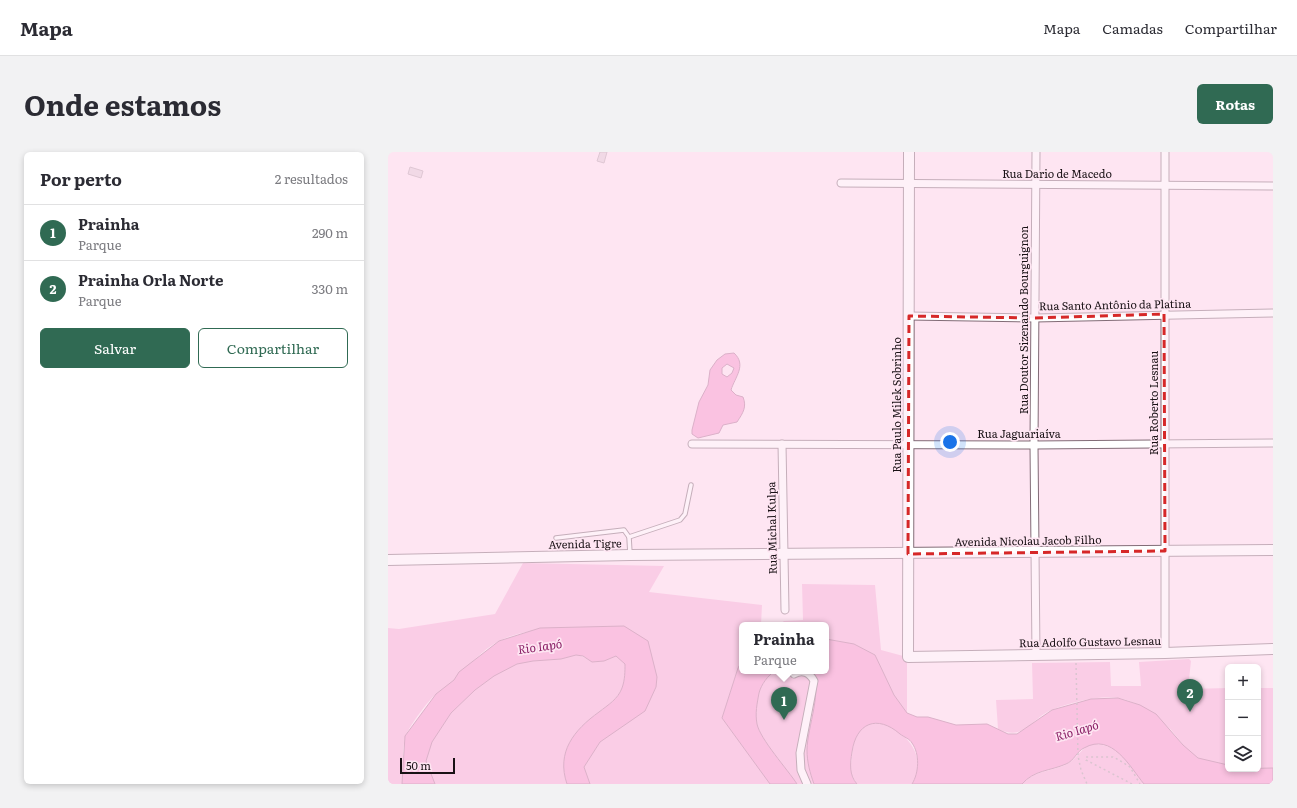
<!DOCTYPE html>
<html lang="pt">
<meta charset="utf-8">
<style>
:root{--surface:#fff;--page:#f2f2f3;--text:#2b2b33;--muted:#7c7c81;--line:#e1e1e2;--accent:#306a53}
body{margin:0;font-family:Literata,serif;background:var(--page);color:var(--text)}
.controls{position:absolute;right:12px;bottom:12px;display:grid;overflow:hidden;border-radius:6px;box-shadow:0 2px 6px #0003}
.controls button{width:36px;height:36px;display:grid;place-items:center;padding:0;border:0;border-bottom:1px solid var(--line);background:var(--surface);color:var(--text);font:20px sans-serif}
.scale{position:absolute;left:12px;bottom:10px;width:55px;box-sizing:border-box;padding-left:4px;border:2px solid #191115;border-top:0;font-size:11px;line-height:14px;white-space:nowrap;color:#191115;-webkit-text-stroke:3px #fee5f2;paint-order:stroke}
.you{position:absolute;left:562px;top:290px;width:14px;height:14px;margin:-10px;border:3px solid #fff;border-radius:50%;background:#1a73e8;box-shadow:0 0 0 6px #1a73e833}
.badge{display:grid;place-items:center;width:26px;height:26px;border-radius:50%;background:var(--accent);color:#fff;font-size:13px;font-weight:700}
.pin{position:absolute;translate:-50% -33px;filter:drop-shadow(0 1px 2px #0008)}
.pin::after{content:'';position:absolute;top:21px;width:14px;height:12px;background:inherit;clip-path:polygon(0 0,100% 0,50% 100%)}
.popup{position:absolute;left:351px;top:470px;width:90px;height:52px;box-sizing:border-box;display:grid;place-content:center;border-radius:6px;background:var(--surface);filter:drop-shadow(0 1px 3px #0005);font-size:13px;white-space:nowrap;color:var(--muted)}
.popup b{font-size:15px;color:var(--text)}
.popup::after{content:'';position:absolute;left:50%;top:100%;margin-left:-8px;border:8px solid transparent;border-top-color:var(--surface)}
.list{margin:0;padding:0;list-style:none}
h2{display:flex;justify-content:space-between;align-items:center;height:52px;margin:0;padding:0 16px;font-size:17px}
h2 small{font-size:13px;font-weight:400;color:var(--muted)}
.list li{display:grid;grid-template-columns:26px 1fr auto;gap:12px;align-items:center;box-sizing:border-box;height:56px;padding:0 16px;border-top:1px solid var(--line)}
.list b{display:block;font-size:15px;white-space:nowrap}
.list p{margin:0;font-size:13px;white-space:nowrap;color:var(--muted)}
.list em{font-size:13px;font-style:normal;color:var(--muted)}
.actions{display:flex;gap:8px;padding:12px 16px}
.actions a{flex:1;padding:9px 0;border:1px solid var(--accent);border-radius:6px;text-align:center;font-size:14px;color:var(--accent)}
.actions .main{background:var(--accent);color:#fff}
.icon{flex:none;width:22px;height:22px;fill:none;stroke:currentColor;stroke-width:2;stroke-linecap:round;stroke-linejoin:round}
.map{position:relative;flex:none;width:885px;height:632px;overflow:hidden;border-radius:6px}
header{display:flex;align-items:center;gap:24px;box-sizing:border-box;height:56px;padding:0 20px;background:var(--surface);border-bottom:1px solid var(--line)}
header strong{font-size:19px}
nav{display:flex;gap:22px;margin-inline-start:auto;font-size:14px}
.intro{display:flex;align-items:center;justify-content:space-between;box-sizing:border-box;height:96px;padding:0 24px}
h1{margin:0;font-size:28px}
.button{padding:10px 18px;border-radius:6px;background:var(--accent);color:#fff;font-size:14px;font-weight:700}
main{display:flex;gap:24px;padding:0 24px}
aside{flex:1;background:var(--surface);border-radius:6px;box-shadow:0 2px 6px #0003}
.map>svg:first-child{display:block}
</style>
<header>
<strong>Mapa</strong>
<nav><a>Mapa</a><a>Camadas</a><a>Compartilhar</a></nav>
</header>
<div class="intro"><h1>Onde estamos</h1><a class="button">Rotas</a></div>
<main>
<aside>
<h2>Por perto<small>2 resultados</small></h2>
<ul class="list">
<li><span class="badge">1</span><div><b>Prainha</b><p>Parque</p></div><em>290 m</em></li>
<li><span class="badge">2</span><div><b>Prainha Orla Norte</b><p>Parque</p></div><em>330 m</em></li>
</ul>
<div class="actions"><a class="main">Salvar</a><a>Compartilhar</a></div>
</aside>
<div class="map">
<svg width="885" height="632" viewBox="0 0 885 632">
<rect width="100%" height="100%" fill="#fee5f2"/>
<!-- green -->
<g fill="#f7b0d7">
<path d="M 135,411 L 276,414 L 261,440 L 374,453 L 373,473 L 354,473 L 354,509 L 350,516 L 334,566 L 382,632 L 202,632 L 196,615 L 212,590 L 256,559 L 268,535 L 201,475 C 171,477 139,475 111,489 C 94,498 79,515 66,529 C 60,534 54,537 48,542 C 39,550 23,572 18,583 C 14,591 15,622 14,632 L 0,632 L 0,476 L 11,477 L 107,462 Z"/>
<path d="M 414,432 L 487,433 L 493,498 L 519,505 L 519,561 L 506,543 L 487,503 L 466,492 L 438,487 L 438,473 L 391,473 L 396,469 L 415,468 Z"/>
<path d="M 188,503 C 195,504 197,506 203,509 C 211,512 221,507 228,504 L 237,511 C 237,519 237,528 234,536 C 230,546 220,553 211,560 C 186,578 168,600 179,632 L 47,632 L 38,609 L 44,590 L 63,561 L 87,538 L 106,524 L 129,512 L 145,509 L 173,507 Z"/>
<path d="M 801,507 L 803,509 L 800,537 L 840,536 L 840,613 C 830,612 819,611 810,606 C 799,600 791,587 783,578 C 769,564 751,550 731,546 C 712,543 684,550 666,557 C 643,565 638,590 610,577 L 608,548 L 645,547 L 644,511 L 722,510 L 723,534 L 753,534 L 751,510 Z"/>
<path d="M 387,519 L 423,519 C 436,536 423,558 421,576 C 419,594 421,615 426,632 L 409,632 C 400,618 372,587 369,572 C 367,561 369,552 371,541 C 373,533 380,523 387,519 Z"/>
<rect x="870" y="536" width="15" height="80"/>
<path d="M 495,571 C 520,581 540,606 524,632 L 469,632 L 462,620 L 466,588 L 473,576 L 483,572 Z"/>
<path d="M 703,592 C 734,592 740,612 756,632 L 634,632 C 647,618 663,620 679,612 C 689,607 691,598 703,592 Z"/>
</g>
<!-- water -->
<g fill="#f598cd" stroke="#b37096" fill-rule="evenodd">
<path d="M 346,201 C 359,213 347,225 343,238 L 348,243 L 355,245 C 359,255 355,261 349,270 L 335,273 L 331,281 L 310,286 L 304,282 L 304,278 L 311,250 L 320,233 L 322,218 L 329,208 L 337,202 ZM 339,212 L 346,216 L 344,221 L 339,225 L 334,222 L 334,216 Z"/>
<path d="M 236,474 L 260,489 L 269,525 L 268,535 L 257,559 L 212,590 L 196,615 L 202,632 L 179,632 C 168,600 186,578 211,560 C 220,553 230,547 234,536 C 237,528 237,519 237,512 L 228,504 L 216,509 L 204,510 L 195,504 L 188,503 L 173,507 L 145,509 L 129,512 L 106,524 L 87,538 L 63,561 L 44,590 L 38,609 L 47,632 L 14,632 L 17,584 L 48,542 L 66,528 L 71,520 L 111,489 L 152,476 Z"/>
<path d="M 438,487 L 466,492 L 487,503 L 506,543 L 519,561 L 529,565 L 540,565 L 568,573 L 599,572 L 620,582 L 629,582 L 664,558 L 703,547 L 730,546 L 752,553 L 768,562 L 795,593 L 810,606 L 840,613 L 840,617 L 885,616 L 885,632 L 756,632 C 742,615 724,580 696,596 C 689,599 686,609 678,612 C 662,619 646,618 634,632 L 524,632 C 531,621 532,602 524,591 C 522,587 516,585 512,582 C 489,562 468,571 464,600 C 462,612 461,623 469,632 L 426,632 C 422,621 419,610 419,598 C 419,576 436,535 423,519 L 438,519 Z"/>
<path d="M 354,509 L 354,519 L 387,519 C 380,523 373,533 371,541 C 369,552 367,561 369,572 C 372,587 400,618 409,632 L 382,632 L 334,566 L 350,516 Z"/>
</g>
<!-- building -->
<g fill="#e3cad7" stroke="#baa2ae">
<path d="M 212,0 L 219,0 L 216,11 L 209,9 Z"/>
<path d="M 22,15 L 35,19 L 33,26 L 20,22 Z"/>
</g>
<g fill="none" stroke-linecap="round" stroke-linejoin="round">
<!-- lane casing -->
<g stroke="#826c77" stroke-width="5.5">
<g id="lane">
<path d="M 241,385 L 292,368 L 297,362 L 303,333"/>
<path d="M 168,386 L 236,378 L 241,385 L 242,402"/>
</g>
</g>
<!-- street casing -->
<g stroke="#826c77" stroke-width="9">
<g id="street">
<path d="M 648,0 L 646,293 L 648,503"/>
<path d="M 453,31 L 885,34"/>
<path d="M 521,164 L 647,166 L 885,161"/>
<path d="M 304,292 L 646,293 L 885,291"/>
<path d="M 394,292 L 397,458"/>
<path d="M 777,501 L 777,0"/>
<path d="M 406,522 C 415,517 422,521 426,529 L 412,601 L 413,618 L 419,632"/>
</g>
</g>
<!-- secondary casing -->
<g stroke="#826c77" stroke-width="12">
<g id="secondary">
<path d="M 521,0 L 520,505 L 777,501 L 885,497"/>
<path d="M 0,408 L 242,403 L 885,398"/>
</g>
</g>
<!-- path -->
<g stroke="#b09da7" stroke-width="1.5" stroke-dasharray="2 3" stroke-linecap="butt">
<path d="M 688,511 L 690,604 L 693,618 L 699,632"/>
<path d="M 744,632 L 698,608 L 698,605 L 725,605 L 731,608 L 742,615 L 752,632"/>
</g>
<!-- lane -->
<use href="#lane" stroke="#fff" stroke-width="3.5"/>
<!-- street -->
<use href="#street" stroke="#fff" stroke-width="7"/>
<!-- secondary -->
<use href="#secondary" stroke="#fff" stroke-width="10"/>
</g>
<!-- marked area -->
<path d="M0 0H885V632H0ZM 776,162 L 777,399 L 520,402 L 521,164 L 647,166 Z" fill="#fee5f2" fill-opacity=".55" fill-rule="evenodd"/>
<path fill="none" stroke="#d62828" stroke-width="3" stroke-dasharray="8 5" stroke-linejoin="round" d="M 776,162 L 777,399 L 520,402 L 521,164 L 647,166 Z"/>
<g text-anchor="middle" stroke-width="3.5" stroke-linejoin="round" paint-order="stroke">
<!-- street labels -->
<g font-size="11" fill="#191115" stroke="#fee5f2">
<text x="669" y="26">Rua Dario de Macedo</text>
<text transform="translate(727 153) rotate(-1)" y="4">Rua Santo Antônio da Platina</text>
<text transform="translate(636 168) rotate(-90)" y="4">Rua Doutor Sizenando Bourguignon</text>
<text transform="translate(766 251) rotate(-90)" y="4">Rua Roberto Lesnau</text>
<text transform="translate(509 253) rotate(-90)" y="4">Rua Paulo Milek Sobrinho</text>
<text x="631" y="286">Rua Jaguariaíva</text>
<text transform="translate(384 376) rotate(-91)" y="4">Rua Michal Kulpa</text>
<text transform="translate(640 389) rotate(-1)" y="4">Avenida Nicolau Jacob Filho</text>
<text transform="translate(197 392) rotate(-1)" y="4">Avenida Tigre</text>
<text transform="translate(702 490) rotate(-1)" y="4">Rua Adolfo Gustavo Lesnau</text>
</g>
<!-- water labels -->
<g font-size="12" font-style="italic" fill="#8a2066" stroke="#fee5f2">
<text transform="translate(152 495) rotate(-8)" y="4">Rio Iapó</text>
<text transform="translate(689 579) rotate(-17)" y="4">Rio Iapó</text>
</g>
</g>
</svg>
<div class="controls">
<button>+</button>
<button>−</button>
<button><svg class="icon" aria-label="layers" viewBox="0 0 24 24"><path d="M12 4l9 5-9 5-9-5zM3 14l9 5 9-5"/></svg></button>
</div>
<div class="scale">50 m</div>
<div class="you"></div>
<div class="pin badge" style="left:396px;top:568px">1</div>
<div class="popup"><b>Prainha</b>Parque</div>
<div class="pin badge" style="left:802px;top:560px">2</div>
</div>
</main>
